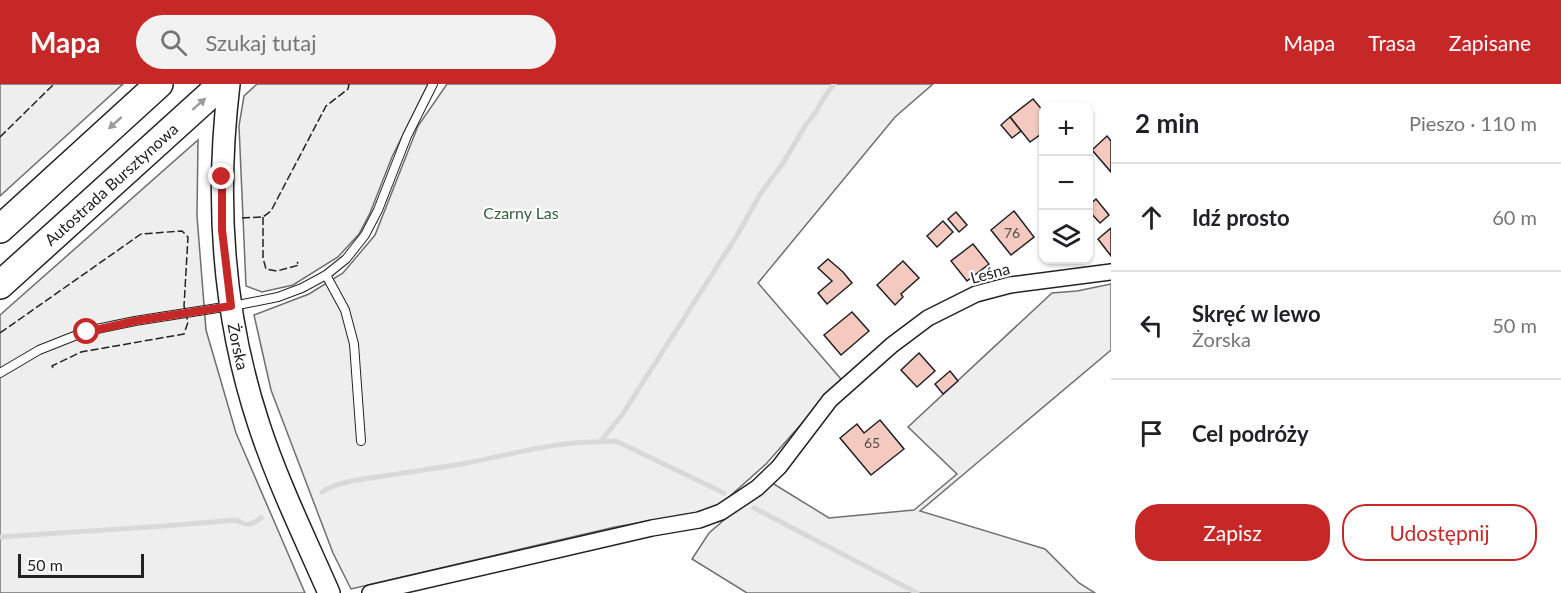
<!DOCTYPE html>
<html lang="pl">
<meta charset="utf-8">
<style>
:root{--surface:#fff;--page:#f2f2f2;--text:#202124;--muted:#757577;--line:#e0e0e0;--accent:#c62828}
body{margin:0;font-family:Lato,sans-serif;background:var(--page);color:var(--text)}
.controls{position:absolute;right:18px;top:18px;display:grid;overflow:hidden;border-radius:12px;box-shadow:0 2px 4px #0004}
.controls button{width:54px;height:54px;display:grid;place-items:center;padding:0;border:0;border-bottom:2px solid var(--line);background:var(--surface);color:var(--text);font:30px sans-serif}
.scale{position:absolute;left:18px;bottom:15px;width:126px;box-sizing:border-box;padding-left:6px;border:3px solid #222;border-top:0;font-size:16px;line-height:21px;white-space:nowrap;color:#222;-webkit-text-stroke:4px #fff;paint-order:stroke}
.stop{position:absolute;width:18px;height:18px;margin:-14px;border:4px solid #c62828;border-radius:50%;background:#fff}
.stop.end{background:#c62828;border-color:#fff;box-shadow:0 2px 6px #0008}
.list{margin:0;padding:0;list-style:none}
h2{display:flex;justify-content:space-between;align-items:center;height:78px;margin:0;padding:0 24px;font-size:26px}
h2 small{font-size:20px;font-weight:400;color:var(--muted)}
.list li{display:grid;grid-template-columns:39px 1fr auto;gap:18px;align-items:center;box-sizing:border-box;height:108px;padding:0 24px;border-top:2px solid var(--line)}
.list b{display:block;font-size:22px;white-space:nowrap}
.list p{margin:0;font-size:20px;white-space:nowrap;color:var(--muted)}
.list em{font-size:20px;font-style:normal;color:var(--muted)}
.actions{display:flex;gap:12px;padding:18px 24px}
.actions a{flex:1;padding:14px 0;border:2px solid var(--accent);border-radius:24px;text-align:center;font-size:21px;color:var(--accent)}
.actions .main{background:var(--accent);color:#fff}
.icon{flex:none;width:33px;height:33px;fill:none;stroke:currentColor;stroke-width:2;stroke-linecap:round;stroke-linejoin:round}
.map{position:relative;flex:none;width:1111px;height:509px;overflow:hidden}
header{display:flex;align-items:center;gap:36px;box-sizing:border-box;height:84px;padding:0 30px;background:var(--accent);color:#fff}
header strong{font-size:28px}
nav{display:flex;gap:33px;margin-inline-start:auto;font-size:21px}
.search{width:420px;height:54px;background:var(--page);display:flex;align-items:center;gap:15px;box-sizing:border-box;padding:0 21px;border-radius:33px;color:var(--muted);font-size:22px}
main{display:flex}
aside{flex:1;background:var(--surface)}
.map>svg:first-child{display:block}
</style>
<header>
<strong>Mapa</strong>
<div class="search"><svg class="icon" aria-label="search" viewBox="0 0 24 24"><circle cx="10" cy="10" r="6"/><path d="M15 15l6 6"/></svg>Szukaj tutaj</div>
<nav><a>Mapa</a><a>Trasa</a><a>Zapisane</a></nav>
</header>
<main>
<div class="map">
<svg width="1111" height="509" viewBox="0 0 1111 509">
<rect width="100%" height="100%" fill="#fff"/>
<!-- green -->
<g fill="#eee" stroke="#6f6f6f" stroke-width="1.5">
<path d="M 0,0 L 123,0 L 0,112 Z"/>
<path d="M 257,0 L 428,0 L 392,73 L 370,129 L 359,150 L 338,173 L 293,201 L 262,208 L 246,202 L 239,42 L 244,12 Z"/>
<path d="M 447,0 L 933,0 L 895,33 L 758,199 L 841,295 L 766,380 L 720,421 L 700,428 L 615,443 L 351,505 L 333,469 L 271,306 L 254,231 L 309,210 L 343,189 L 375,151 L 418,42 Z"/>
<path d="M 198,56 L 197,132 L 206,246 L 236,349 L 305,509 L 0,509 L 0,231 Z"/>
<path d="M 1111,200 L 1111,266 L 920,427 L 1045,465 L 1079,499 L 1095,509 L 747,509 L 692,475 L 709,449 L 769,397 L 829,434 L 914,426 L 957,390 L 908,343 L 1052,209 L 1077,207 Z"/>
</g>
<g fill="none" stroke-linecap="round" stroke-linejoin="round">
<!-- stream -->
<g stroke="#d9d9d9" stroke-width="5">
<path d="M 600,358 L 616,357 L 724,409"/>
<path d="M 322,408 C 339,397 364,395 384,392 C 408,388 432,385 456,381 C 504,373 552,357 600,358 L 622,331 L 736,153 L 761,109 L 783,79 L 807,39 L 816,28 L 823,15 L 834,0"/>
<path d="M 754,424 L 917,509"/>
<path d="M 0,453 L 164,442 L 237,436 C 247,443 251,441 261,434"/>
</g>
</g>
<!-- building -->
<g fill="#f3c9c0" stroke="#222" stroke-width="1.5">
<path d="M 1033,15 L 1044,28 L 1044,48 L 1030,58 L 1010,33 Z"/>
<path d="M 1010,33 L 1021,47 L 1012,54 L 1001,41 Z"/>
<path d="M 1107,52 L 1111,57 L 1111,88 L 1092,66 Z"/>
<path d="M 1096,115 L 1109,131 L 1100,139 L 1088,126 L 1088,122 Z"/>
<path d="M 1014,127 L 1034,153 L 1011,171 L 991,146 Z"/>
<path d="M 956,128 L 967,141 L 959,148 L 948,135 Z"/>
<path d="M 943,137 L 953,148 L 937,163 L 927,152 Z"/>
<path d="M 1111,144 L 1111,172 L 1098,155 Z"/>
<path d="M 973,160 L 989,180 L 967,197 L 951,177 Z"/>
<path d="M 828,175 L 843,188 L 852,199 L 827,220 L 818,209 L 832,197 L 818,184 Z"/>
<path d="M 903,177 L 919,194 L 901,210 L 903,213 L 895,221 L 877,201 Z"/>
<path d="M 852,228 L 869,247 L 841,271 L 824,251 Z"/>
<path d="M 919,269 L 935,287 L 917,303 L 901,286 Z"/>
<path d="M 950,287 L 958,297 L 943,310 L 935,300 Z"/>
<path d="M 880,336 L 904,365 L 871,391 L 840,354 L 857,340 L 864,349 Z"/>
</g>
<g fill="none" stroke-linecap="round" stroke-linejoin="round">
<!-- service casing -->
<g stroke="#222" stroke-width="10">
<g id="service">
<path d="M 326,191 L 345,226 L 354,260 L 361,357"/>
<path d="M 0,289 L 39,266 L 87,247 L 135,237 L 243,220 L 278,213 L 302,204 L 326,191 L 346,175 L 365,151 L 378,126 L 407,52 L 433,0"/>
</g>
</g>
<!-- minor casing -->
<g stroke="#222" stroke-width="18">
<path id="minor" d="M 370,509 L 652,444 L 699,436 L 721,428 L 757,404 L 779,383 L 830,316 L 892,261 L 928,234 L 976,210 L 1010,201 L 1111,188"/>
</g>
<!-- secondary casing -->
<g stroke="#222" stroke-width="24">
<g id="secondary">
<path id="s1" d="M 229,0 C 215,116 222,229 259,341 C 278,399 305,454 329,509"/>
</g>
</g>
<!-- motorway casing -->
<g stroke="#222" stroke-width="30">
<g id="motorway">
<path d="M 0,145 L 159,0"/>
<path id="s2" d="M 0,201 L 222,0"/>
</g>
</g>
<!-- service -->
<use href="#service" stroke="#fff" stroke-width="8"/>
<!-- minor -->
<use href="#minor" stroke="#fff" stroke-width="15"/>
<!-- secondary -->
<use href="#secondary" stroke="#fff" stroke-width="21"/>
<!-- motorway -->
<use href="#motorway" stroke="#fff" stroke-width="27"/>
<!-- fence -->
<g stroke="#222" stroke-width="1.5" stroke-dasharray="8 3" stroke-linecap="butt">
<path d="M 0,53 L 54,0"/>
<path d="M 263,133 L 263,174 L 266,185 L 277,187 L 299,181 L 297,178"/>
<path d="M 242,134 L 263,133 L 271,127 L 326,22 L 348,5 L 349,0"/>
<path d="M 0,249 L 141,150 L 182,147 L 188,153 L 184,222 L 188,238 L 184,250 L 81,268 L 52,282 L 53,284"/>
</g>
</g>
<!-- one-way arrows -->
<defs><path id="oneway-solid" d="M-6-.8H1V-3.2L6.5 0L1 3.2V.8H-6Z" transform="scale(1.5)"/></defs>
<g fill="#9c9c9c">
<use href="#oneway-solid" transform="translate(199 20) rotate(-41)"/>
<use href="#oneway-solid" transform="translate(115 39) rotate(138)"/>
</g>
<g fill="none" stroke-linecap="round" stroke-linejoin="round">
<!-- route -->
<path stroke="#c62828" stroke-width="8" d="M 87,248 L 135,237 L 231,222 L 222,146 L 222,93"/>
</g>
<g text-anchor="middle" stroke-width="4.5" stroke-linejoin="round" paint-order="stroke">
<!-- number labels -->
<g font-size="14" fill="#564c4a">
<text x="1012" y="154">76</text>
<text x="872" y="364">65</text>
</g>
<!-- street labels -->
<g font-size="16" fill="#222" stroke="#fff">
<text dy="6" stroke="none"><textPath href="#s2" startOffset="150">Autostrada Bursztynowa</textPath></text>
<text transform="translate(990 189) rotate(-15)" y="6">Leśna</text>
<text dy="6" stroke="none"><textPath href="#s1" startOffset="264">Żorska</textPath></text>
</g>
<!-- park labels -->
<g font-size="16" fill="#2f5e38" stroke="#fff">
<text x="521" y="135">Czarny Las</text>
</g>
</g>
</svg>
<div class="controls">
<button>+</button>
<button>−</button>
<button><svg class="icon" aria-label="layers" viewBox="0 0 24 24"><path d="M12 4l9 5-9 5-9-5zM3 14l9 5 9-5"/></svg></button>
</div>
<div class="scale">50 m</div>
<div class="stop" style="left:87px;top:248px"></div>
<div class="stop end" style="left:222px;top:93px"></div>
</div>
<aside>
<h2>2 min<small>Pieszo · 110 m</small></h2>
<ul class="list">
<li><svg class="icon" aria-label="ahead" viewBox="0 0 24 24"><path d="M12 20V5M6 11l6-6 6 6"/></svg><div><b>Idź prosto</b></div><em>60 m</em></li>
<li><svg class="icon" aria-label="left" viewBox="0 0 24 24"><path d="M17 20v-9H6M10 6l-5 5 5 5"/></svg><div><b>Skręć w lewo</b><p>Żorska</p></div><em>50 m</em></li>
<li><svg class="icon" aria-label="arrive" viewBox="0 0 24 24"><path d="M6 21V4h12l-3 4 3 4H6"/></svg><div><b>Cel podróży</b></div></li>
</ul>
<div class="actions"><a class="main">Zapisz</a><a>Udostępnij</a></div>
</aside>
</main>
